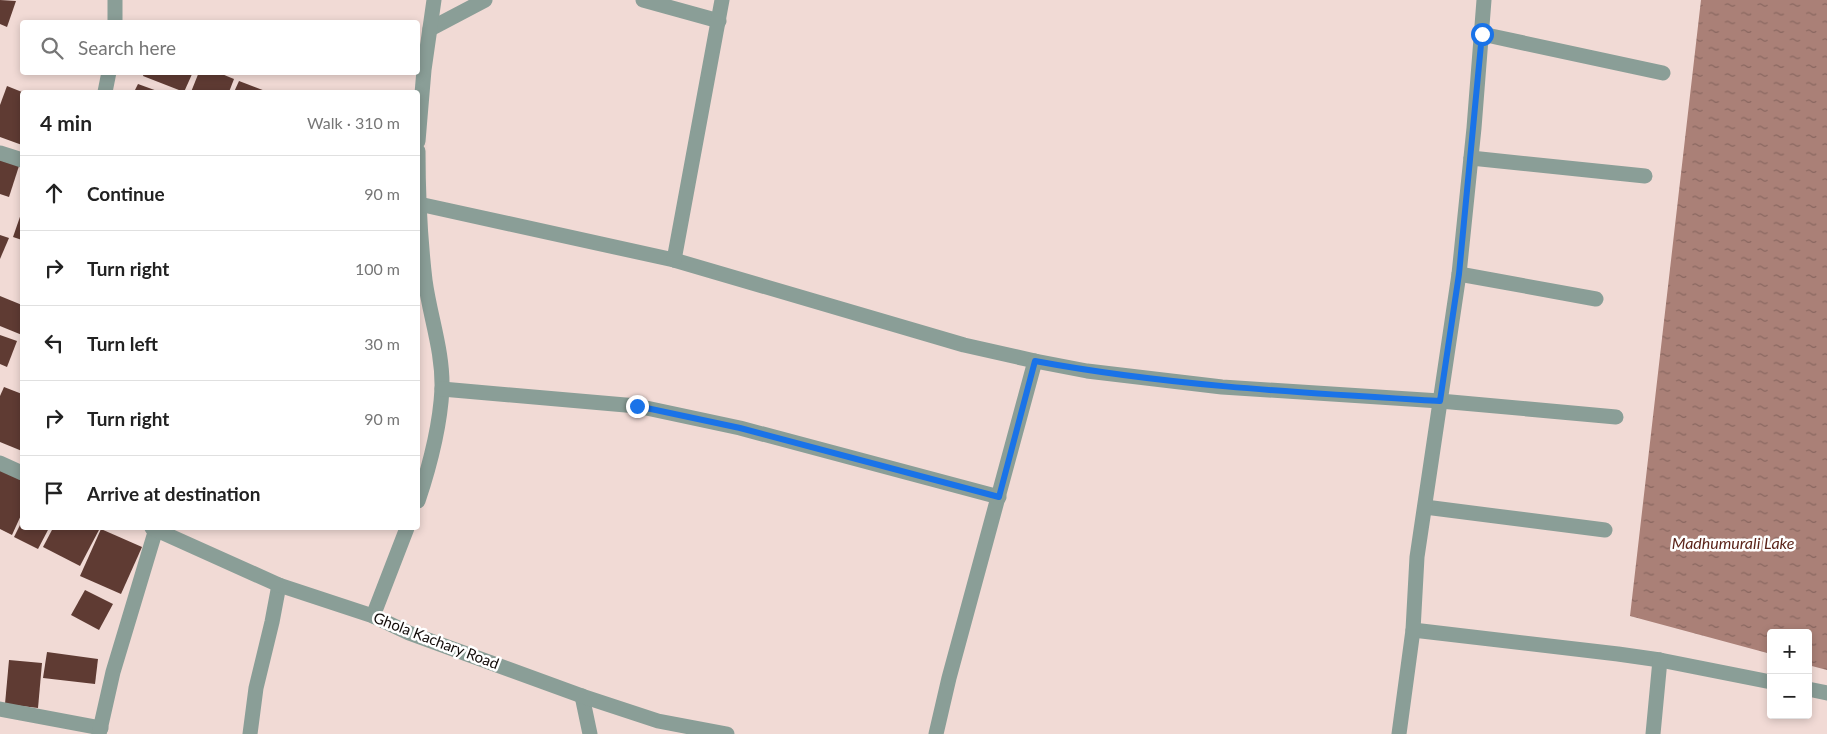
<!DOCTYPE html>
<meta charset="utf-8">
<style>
:root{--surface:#fff;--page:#f6f6f6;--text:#222;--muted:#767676;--line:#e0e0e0}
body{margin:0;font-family:Lato,sans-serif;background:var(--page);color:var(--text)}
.controls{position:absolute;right:15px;bottom:15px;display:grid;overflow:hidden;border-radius:5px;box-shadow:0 2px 8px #0003}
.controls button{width:45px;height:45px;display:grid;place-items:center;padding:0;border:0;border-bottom:1px solid var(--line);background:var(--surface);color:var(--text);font:25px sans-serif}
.stop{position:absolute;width:15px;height:15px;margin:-11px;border:4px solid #1a73e8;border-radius:50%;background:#fff}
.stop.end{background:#1a73e8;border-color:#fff;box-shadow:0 1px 5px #0008}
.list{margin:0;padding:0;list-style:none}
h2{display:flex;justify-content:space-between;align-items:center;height:65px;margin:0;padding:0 20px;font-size:21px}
h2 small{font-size:16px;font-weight:400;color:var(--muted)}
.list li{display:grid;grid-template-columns:32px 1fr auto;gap:15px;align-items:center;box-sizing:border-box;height:75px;padding:0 20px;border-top:1px solid var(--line)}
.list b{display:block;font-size:19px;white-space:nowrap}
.list em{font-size:16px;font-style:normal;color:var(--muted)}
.icon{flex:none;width:28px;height:28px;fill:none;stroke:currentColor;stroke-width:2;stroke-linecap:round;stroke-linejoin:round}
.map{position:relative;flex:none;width:1827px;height:734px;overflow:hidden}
.search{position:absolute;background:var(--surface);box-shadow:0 2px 8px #0003;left:20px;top:20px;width:400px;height:55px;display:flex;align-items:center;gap:12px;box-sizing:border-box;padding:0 18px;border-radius:5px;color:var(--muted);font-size:19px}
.panel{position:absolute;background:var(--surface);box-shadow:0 2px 8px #0003;left:20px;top:90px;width:400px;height:440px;border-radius:5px}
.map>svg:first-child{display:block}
</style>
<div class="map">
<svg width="1827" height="734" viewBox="0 0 1827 734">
<defs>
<pattern id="water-ripples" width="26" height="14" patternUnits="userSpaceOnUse" patternTransform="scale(1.25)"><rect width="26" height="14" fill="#aa8077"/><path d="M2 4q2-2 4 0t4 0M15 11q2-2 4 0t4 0" fill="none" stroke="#896760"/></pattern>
</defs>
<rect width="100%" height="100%" fill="#f1dad5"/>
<!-- water -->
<path fill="url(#water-ripples)" d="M 1701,0 L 1827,0 L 1827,670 L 1808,665 L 1808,633 L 1771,633 L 1771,654 L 1630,616 Z"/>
<!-- building -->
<g fill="#5f3b33">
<path d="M 0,0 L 16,1 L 7,27 L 0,24 Z"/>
<path d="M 144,72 L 193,72 L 184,92 L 143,76 Z"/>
<path d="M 199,72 L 217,72 L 234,79 L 229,92 L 191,92 Z"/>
<path d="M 239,81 L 268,92 L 234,92 Z"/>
<path d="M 138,84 L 160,92 L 134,92 Z"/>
<path d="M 7,86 L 22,92 L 22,145 L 0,137 L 0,105 Z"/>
<path d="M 0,160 L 19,166 L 9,197 L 0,194 Z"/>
<path d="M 22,211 L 22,240 L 13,237 Z"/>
<path d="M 0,235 L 9,238 L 0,259 Z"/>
<path d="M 0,296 L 22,305 L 22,335 L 0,326 Z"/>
<path d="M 0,335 L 17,341 L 7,367 L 0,364 Z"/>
<path d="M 4,387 L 22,394 L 22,451 L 0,442 L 0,396 Z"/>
<path d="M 0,466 L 22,477 L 22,513 L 12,535 L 0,529 Z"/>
<path d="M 22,521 L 22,528 L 49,528 L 38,549 L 14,537 Z"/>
<path d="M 53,528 L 100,528 L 80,566 L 43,547 Z"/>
<path d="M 101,529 L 142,547 L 121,594 L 80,576 Z"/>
<path d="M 85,590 L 113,604 L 99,630 L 71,615 Z"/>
<path d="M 47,652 L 98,659 L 95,684 L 43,678 Z"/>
<path d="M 9,660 L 42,663 L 38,708 L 5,704 Z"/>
</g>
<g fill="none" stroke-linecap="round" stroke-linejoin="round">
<!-- minor -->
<g stroke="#8a9e97" stroke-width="15">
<path d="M 643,0 L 719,21"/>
<path d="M 115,22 L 115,0"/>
<path d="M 430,29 L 485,0"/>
<path d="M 1482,34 L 1663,73"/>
<path d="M 105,92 L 109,72"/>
<path d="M 418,141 L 424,70 L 434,0"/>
<path d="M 418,151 C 418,194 420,237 425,280 C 430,317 443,351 442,389 C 440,428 430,465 418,501"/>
<path d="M 0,153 L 22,160"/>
<path d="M 1471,158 L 1645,176"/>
<path d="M 419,204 L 674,260 L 964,345 L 1035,361 L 1087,371 L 1222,387 L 1440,401 L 1616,417"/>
<path d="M 674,260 L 722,0"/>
<path d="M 1459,274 L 1596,299"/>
<path d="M 442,389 L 637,406 L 740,428 L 999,497"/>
<path d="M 1425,507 L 1605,530"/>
<path d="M 373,616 L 407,528"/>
<path d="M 1413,630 L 1618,654 L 1660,660 L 1771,682"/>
<path d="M 1808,689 L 1827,693"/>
<path d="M 582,696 L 590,734"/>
<path d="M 0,709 L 101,728"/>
<path d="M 99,734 L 113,672 L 156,529"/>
<path d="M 250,734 L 256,688 L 272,622 L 279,585"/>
<path d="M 936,734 L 949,678 L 1035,361"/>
<path d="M 1399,734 L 1413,630 L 1417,557 L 1459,274 L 1474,128 L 1484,0"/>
<path d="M 1653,734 L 1660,660"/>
</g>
<!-- tertiary -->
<g stroke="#8a9e97" stroke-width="15">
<path d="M 0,463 L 22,473"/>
<path d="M 152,528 L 279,585 L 373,616 L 409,633 L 582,696 L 658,721 L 727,734"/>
</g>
</g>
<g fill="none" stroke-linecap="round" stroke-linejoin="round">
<!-- route -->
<path stroke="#1a73e8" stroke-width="6" d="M 637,406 L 740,428 L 999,497 L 1035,361 C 1169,386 1305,393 1440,401 L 1459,274 L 1482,34"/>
</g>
<g text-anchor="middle" stroke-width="5" stroke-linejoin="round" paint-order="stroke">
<!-- street labels -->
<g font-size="15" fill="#130c0a" stroke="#fff">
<text transform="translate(436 641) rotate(21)" y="5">Ghola Kachary Road</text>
</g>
<!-- water labels -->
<g font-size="16" font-style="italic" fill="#5b241a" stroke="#fff">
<text x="1733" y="549">Madhumurali Lake</text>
</g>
</g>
</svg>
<div class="controls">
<button>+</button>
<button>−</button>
</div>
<div class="stop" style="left:1482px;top:34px"></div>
<div class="stop end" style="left:637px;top:406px"></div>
<div class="search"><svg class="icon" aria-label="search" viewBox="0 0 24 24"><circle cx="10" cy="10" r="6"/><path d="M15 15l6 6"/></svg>Search here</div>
<section class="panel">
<h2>4 min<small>Walk · 310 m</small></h2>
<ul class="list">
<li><svg class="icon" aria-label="ahead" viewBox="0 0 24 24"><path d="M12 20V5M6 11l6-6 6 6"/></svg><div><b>Continue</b></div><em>90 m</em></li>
<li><svg class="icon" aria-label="right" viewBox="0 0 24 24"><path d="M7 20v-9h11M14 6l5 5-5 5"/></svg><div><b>Turn right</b></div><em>100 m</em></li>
<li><svg class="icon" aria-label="left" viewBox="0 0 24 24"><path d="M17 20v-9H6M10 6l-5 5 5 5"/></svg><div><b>Turn left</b></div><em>30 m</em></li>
<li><svg class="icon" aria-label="right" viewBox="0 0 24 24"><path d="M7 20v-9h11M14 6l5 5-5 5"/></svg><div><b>Turn right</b></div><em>90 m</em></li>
<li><svg class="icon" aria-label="arrive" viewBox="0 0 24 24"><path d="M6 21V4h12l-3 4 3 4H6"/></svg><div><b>Arrive at destination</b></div></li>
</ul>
</section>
</div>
